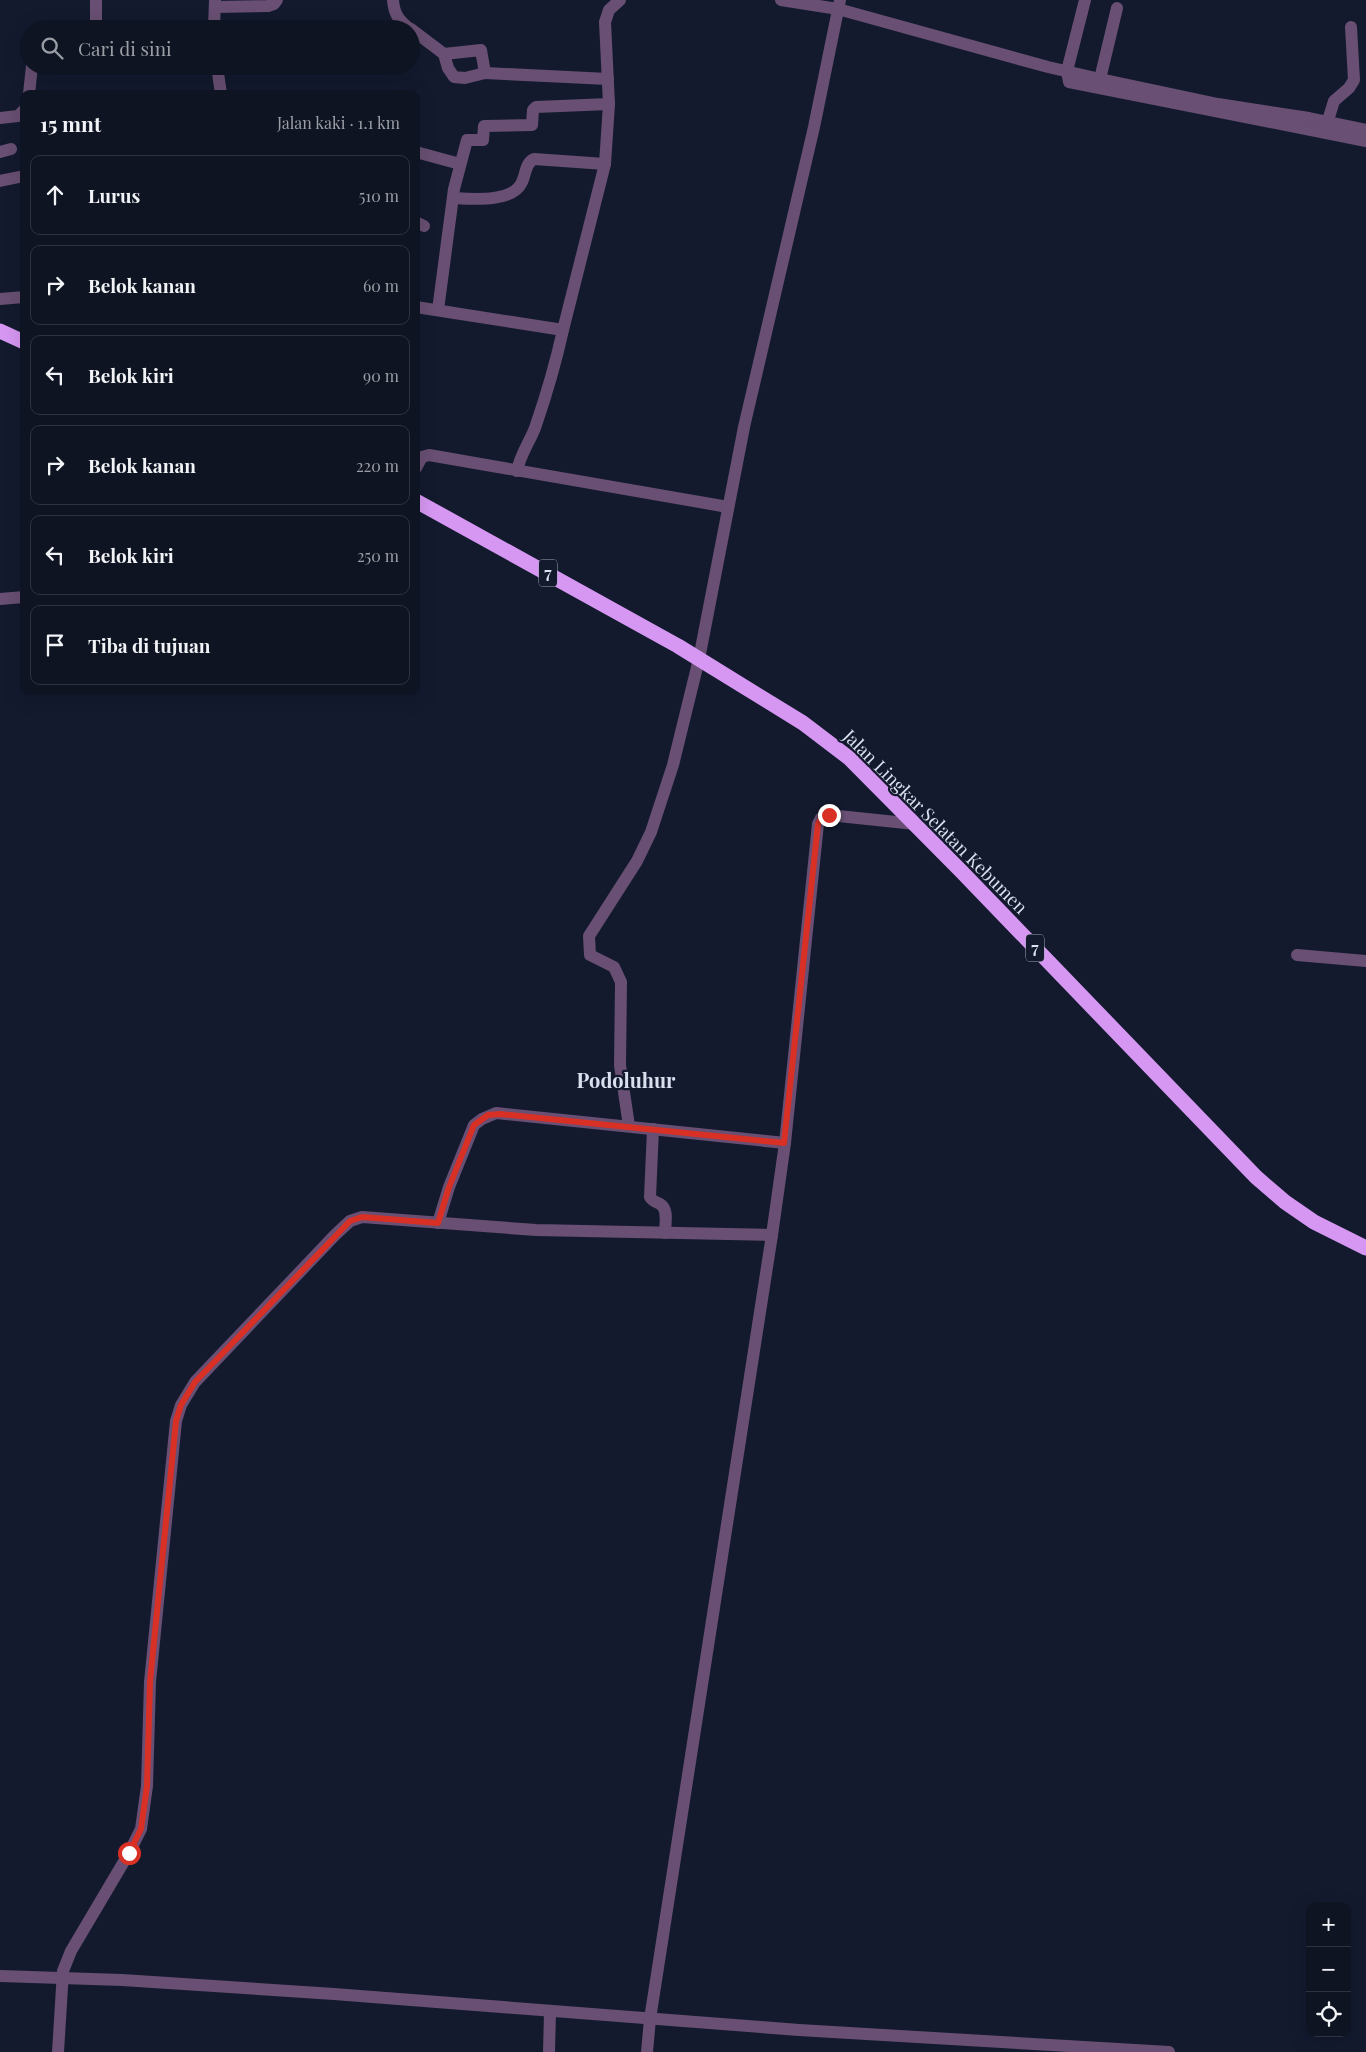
<!DOCTYPE html>
<html lang="id">
<meta charset="utf-8">
<style>
:root{--surface:#0e1422;--page:#171d2a;--text:#f1f3f6;--muted:#9b9ea5;--line:#2e3340}
body{margin:0;font-family:"Playfair Display",serif;background:var(--page);color:var(--text)}
.controls{position:absolute;right:15px;bottom:15px;display:grid;overflow:hidden;border-radius:10px;box-shadow:0 5px 20px #0002}
.controls button{width:45px;height:45px;display:grid;place-items:center;padding:0;border:0;border-bottom:1px solid var(--line);background:var(--surface);color:var(--text);font:25px sans-serif}
.stop{position:absolute;width:15px;height:15px;margin:-11px;border:4px solid #d93025;border-radius:50%;background:#fff}
.stop.end{background:#d93025;border-color:#fff;box-shadow:0 1px 5px #0008}
.list{margin:0;padding:0;list-style:none}
h2{display:flex;justify-content:space-between;align-items:center;height:65px;margin:0;padding:0 20px;font-size:21px}
h2 small{font-size:16px;font-weight:400;color:var(--muted)}
.list li{display:grid;grid-template-columns:32px 1fr auto;gap:15px;align-items:center;box-sizing:border-box;height:80px;margin:0 10px 10px;padding:0 10px;border:1px solid var(--line);border-radius:10px}
.list b{display:block;font-size:19px;white-space:nowrap}
.list em{font-size:16px;font-style:normal;color:var(--muted)}
.icon{flex:none;width:28px;height:28px;fill:none;stroke:currentColor;stroke-width:2;stroke-linecap:round;stroke-linejoin:round}
.map{position:relative;flex:none;width:1366px;height:2052px;overflow:hidden}
.search{position:absolute;background:var(--surface);box-shadow:0 5px 20px #0002;left:20px;top:20px;width:400px;height:55px;display:flex;align-items:center;gap:12px;box-sizing:border-box;padding:0 18px;border-radius:28px;color:var(--muted);font-size:19px}
.panel{position:absolute;background:var(--surface);box-shadow:0 5px 20px #0002;left:20px;top:90px;width:400px;height:605px;border-radius:10px}
.map>svg:first-child{display:block}
</style>
<div class="map">
<svg width="1366" height="2052" viewBox="0 0 1366 2052">
<rect width="100%" height="100%" fill="#131a2e"/>
<g fill="none" stroke-linecap="round" stroke-linejoin="round">
<!-- minor -->
<g stroke="#684f73" stroke-width="12">
<path d="M 393,0 C 394,14 399,21 410,29"/>
<path d="M 781,0 L 838,9 L 1048,67 L 1100,79 L 1218,104 L 1309,118 L 1366,130"/>
<path d="M 1085,0 L 1067,71 L 1069,82 L 1366,141"/>
<path d="M 215,7 L 268,6 L 274,4 L 277,0"/>
<path d="M 93,29 L 96,26 L 96,0"/>
<path d="M 214,29 L 215,0"/>
<path d="M 411,29 L 444,54 L 448,68 L 454,77 L 465,78 L 485,73"/>
<path d="M 444,54 L 481,50 L 485,73 L 608,79"/>
<path d="M 217,66 L 221,94"/>
<path d="M 114,67 L 120,66"/>
<path d="M 1100,79 L 1117,8"/>
<path d="M 29,94 L 32,66"/>
<path d="M 0,118 L 18,116 L 24,110"/>
<path d="M 1325,130 L 1334,101 L 1349,88 L 1354,80 L 1351,27"/>
<path d="M 0,152 L 11,149"/>
<path d="M 416,152 L 460,164"/>
<path d="M 0,181 L 24,176"/>
<path d="M 453,198 C 472,199 513,203 522,182 C 526,174 525,163 534,159 L 605,164"/>
<path d="M 416,222 L 424,226"/>
<path d="M 0,299 L 24,297"/>
<path d="M 416,307 L 563,330 L 605,164 L 609,104 L 605,22 L 609,10 L 620,0"/>
<path d="M 438,310 L 454,189 L 467,140 L 483,140 L 484,126 L 532,125 L 533,110 L 536,107 L 609,104"/>
<path d="M 416,468 L 422,457 L 429,455 L 728,507"/>
<path d="M 517,471 C 520,455 529,443 535,428 C 546,396 556,362 563,330"/>
<path d="M 0,599 L 24,597"/>
<path d="M 1297,955 L 1366,961"/>
<path d="M 629,1126 L 620,1065 L 621,982 L 614,967 L 590,955 L 589,936 L 637,861 L 651,832 L 673,765 L 699,659 L 744,427 L 814,127 L 840,0"/>
<path d="M 653,1129 L 650,1197 C 653,1202 655,1201 660,1204 C 669,1209 665,1224 665,1233"/>
<path d="M 438,1223 L 449,1187 L 474,1125 L 482,1119 L 496,1113 L 785,1143"/>
<path d="M 0,1976 L 122,1980 L 334,1994 L 799,2030 L 1169,2052"/>
<path d="M 58,2052 L 63,1971 L 71,1951 L 129,1853 L 141,1829 L 147,1786 L 150,1682 L 176,1421 L 181,1405 L 195,1382 L 335,1235 L 350,1221 L 362,1217 L 536,1230 L 772,1235"/>
<path d="M 549,2052 L 550,2012"/>
<path d="M 647,2052 L 650,2019 L 772,1235 L 785,1143 L 818,824 L 821,818 L 829,815 L 915,824"/>
</g>
<!-- highway -->
<g stroke="#d697f2" stroke-width="15">
<path d="M 0,331 L 24,342"/>
<path d="M 416,501 L 678,646 L 803,723 L 849,758 L 961,871 L 1256,1177 L 1285,1202 L 1314,1222 L 1366,1248"/>
</g>
</g>
<g fill="none" stroke-linecap="round" stroke-linejoin="round">
<!-- route -->
<path stroke="#d93025" stroke-width="6" d="M 129,1853 L 141,1829 L 147,1786 L 150,1682 L 176,1421 L 181,1405 L 195,1382 L 350,1221 L 362,1217 L 438,1223 L 449,1187 L 474,1125 L 488,1115 L 500,1114 L 784,1143 L 818,824 L 821,818 L 829,815"/>
</g>
<g text-anchor="middle" stroke-width="4.5" stroke-linejoin="round" paint-order="stroke">
<!-- shield labels -->
<g fill="#131a2e" stroke="#9fa5b5" stroke-width="1">
<rect x="539" y="559.5" width="18" height="27" rx="4"/>
<rect x="1026" y="934.5" width="18" height="27" rx="4"/>
</g>
<g font-size="16" font-weight="bold" fill="#dbe0ef">
<text x="548" y="579">7</text>
<text x="1035" y="954">7</text>
</g>
<!-- street labels -->
<g font-size="18" fill="#dbe0ef" stroke="#131a2e">
<text transform="translate(935 822) rotate(45)" y="6">Jalan Lingkar Selatan Kebumen</text>
</g>
<!-- quarter labels -->
<g font-size="20" font-weight="bold" fill="#dbe0ef" stroke="#131a2e">
<text x="626" y="1088">Podoluhur</text>
</g>
</g>
</svg>
<div class="controls">
<button>+</button>
<button>−</button>
<button><svg class="icon" aria-label="locate" viewBox="0 0 24 24"><circle cx="12" cy="12" r="6"/><path d="M12 2v4M12 18v4M2 12h4M18 12h4"/></svg></button>
</div>
<div class="stop" style="left:129px;top:1853px"></div>
<div class="stop end" style="left:829px;top:815px"></div>
<div class="search"><svg class="icon" aria-label="search" viewBox="0 0 24 24"><circle cx="10" cy="10" r="6"/><path d="M15 15l6 6"/></svg>Cari di sini</div>
<section class="panel">
<h2>15 mnt<small>Jalan kaki · 1.1 km</small></h2>
<ul class="list">
<li><svg class="icon" aria-label="ahead" viewBox="0 0 24 24"><path d="M12 20V5M6 11l6-6 6 6"/></svg><div><b>Lurus</b></div><em>510 m</em></li>
<li><svg class="icon" aria-label="right" viewBox="0 0 24 24"><path d="M7 20v-9h11M14 6l5 5-5 5"/></svg><div><b>Belok kanan</b></div><em>60 m</em></li>
<li><svg class="icon" aria-label="left" viewBox="0 0 24 24"><path d="M17 20v-9H6M10 6l-5 5 5 5"/></svg><div><b>Belok kiri</b></div><em>90 m</em></li>
<li><svg class="icon" aria-label="right" viewBox="0 0 24 24"><path d="M7 20v-9h11M14 6l5 5-5 5"/></svg><div><b>Belok kanan</b></div><em>220 m</em></li>
<li><svg class="icon" aria-label="left" viewBox="0 0 24 24"><path d="M17 20v-9H6M10 6l-5 5 5 5"/></svg><div><b>Belok kiri</b></div><em>250 m</em></li>
<li><svg class="icon" aria-label="arrive" viewBox="0 0 24 24"><path d="M6 21V4h12l-3 4 3 4H6"/></svg><div><b>Tiba di tujuan</b></div></li>
</ul>
</section>
</div>
